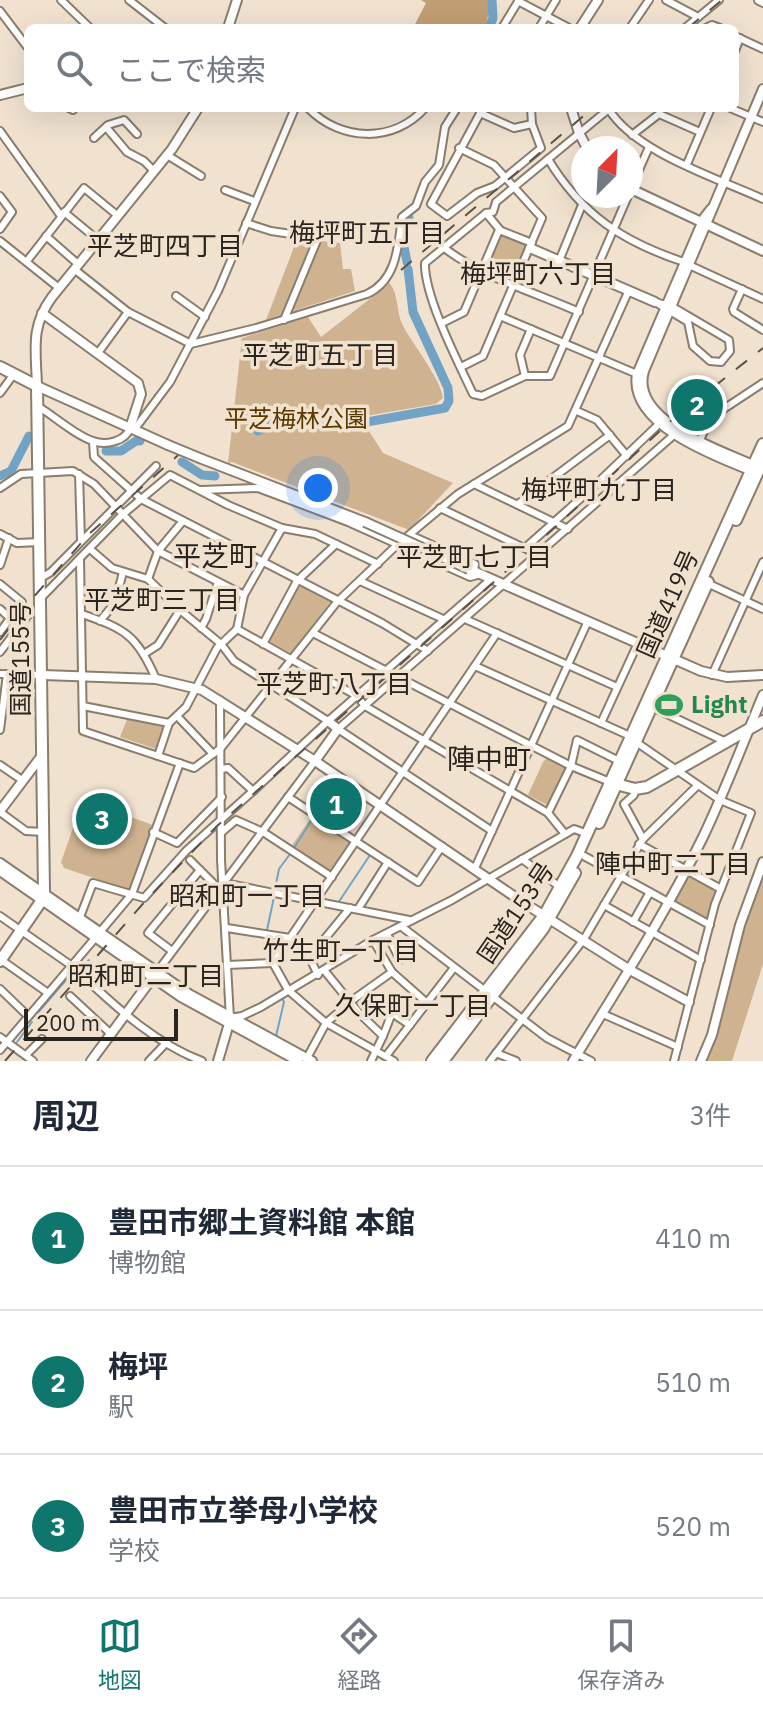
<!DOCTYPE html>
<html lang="ja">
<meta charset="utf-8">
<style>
:root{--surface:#fff;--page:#f2f2f3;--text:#1f2937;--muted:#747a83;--line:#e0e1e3;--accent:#0f766e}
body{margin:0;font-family:"IBM Plex Sans","Noto Sans JP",sans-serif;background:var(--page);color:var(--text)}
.compass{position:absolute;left:571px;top:136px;width:72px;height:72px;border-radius:50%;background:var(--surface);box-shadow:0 8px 32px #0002;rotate:24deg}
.scale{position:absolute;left:24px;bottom:20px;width:154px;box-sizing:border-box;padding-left:8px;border:4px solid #29241d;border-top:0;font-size:22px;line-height:28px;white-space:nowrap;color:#29241d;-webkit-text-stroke:6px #f1e2d0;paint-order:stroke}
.you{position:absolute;left:318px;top:488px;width:28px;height:28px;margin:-20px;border:6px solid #fff;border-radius:50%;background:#1a73e8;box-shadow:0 0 0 12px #1a73e833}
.badge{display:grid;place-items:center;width:52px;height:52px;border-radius:50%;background:var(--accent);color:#fff;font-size:26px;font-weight:700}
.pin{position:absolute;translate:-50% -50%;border:4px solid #fff;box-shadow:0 2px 8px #0006}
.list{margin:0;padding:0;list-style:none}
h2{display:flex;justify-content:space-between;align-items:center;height:104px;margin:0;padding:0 32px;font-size:34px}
h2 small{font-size:26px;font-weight:400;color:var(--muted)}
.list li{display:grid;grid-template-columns:52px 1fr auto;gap:24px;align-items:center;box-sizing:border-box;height:144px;padding:0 32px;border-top:2px solid var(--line)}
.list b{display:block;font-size:30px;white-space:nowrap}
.list p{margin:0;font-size:26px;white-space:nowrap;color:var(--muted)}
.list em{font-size:26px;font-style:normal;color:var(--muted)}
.icon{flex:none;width:44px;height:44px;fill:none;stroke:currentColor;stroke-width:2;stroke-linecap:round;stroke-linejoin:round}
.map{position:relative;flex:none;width:763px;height:1061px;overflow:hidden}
.search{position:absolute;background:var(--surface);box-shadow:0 8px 32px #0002;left:24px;right:24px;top:24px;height:88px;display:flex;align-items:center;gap:20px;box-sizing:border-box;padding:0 28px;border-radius:12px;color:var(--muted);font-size:30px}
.sheet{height:536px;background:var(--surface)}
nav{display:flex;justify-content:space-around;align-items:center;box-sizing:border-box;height:112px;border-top:2px solid var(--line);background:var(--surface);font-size:22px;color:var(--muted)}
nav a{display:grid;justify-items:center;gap:4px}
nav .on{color:var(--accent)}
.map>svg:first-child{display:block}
</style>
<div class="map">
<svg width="763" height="1061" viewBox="0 0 763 1061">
<rect width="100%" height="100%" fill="#f1e2d0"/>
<!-- green -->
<g fill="#cfb390">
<path d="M 500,231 L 527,243 L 510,278 L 486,267 Z"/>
<path d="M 299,234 L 314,238 L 281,315 L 266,320 Z"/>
<path d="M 321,241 L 340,243 L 343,269 L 351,269 L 355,291 L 290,312 Z"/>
<path d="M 386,279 C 400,292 395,309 403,326 C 413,345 441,379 443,398 L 436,404 L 360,417 L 383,453 L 453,483 L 409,530 L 232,462 L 228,463 L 242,338 L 308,317 L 321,337 L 376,294 Z"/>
<path d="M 297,583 L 331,601 L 291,653 L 267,640 Z"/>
<path d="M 128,717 L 166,723 L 158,747 L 156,749 L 120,737 Z"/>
<path d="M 549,756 L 568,765 L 547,805 L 528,795 L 543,762 Z"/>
<path d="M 83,800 L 153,825 L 129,890 L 64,868 L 61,862 Z"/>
<path d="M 312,816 L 352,842 L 331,873 L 291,847 Z"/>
<path d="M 763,870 L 763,964 L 732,1061 L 707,1061 C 728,998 738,932 763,870 Z"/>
<path d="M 687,872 L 718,891 L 709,918 L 706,920 L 672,900 Z"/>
</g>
<!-- forest -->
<path fill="#c19e73" d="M 421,0 L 492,0 L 485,28 L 413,28 L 426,3 Z"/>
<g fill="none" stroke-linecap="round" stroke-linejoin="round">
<!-- stream -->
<g stroke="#73a3c4" stroke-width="2">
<path d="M 294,848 L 313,818"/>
<path d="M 275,889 L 279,869 L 290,854"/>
<path d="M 338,903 L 370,855"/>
<path d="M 267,930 L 274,897"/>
<path d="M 78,971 L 89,960"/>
<path d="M 35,1016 L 72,973"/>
<path d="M 276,1036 L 284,1002 L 282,998"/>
<path d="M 17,1042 L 32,1022"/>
</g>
<!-- river -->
<g stroke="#73a3c4" stroke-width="9">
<path d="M 489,28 L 493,18 L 492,0"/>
<path d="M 407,262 L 403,241 L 409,218"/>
<path d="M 258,431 L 288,417 L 350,425 L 445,408 L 449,401 L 448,388 L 413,312 L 408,269"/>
<path d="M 106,451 L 121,451 L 136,441 L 140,441"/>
<path d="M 182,462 L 202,475 L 215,476"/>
<path d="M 0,476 L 11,471 L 29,436"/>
</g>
<!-- street casing -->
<g stroke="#8a7d6c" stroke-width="10">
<g id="street">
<path d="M 61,0 L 90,28"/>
<path d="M 129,0 L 165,28"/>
<path d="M 666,0 L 698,17"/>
<path d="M 518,1 L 569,28"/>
<path d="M 0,11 L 28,48"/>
<path d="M 502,28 L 519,0"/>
<path d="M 539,28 L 556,0"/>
<path d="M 630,28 L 649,0"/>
<path d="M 685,28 L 719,0"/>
<path d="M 706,28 L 712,25 L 720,28"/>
<path d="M 735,36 L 763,49"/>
<path d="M 735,51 L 740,38"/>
<path d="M 69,108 L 73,110"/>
<path d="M 308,108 C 341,142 394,143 425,108"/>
<path d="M 483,108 L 431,204 L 447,216 L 477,193 L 495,186 L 541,148 L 532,124 L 531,108"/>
<path d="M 608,108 C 634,152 717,178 763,199"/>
<path d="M 610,108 L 496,202 L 493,212 L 486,213 L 425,263 C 424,296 458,362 473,394 L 482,396 L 525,376 L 550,376 L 628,196"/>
<path d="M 730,108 L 763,122"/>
<path d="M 480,113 L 514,128 L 532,124"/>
<path d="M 106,127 L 127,152 L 144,161 L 154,171"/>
<path d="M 0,131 L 61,216"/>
<path d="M 632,135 L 659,114 L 700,132"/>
<path d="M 94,138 L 108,125 L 124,120 L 137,134"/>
<path d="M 459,148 L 494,165 L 542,218 L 483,356 L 461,367"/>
<path d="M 167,155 L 201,176"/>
<path d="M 548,159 C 582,215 623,242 684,262"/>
<path d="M 687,164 L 711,108"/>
<path d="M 631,188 L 649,147"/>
<path d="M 225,190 L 254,201"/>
<path d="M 64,212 L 98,240"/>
<path d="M 486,213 L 500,230"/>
<path d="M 246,223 L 271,231 L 318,238 L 284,320"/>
<path d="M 0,229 L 12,212 L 0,196"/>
<path d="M 46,236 L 78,264"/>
<path d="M 0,241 L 59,288"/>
<path d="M 443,247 C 481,277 534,292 579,312"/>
<path d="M 27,261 L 84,188 L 117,215"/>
<path d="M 559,261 L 582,205"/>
<path d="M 689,265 L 763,299"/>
<path d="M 74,269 L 128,312 L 191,344 L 256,328 L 367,294 C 397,280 398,246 402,217 L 416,206 L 425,182 L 439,165 L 445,127 L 457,108"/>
<path d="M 742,289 L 733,309 L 734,312 L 763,330"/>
<path d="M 176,296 L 205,317"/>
<path d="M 655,302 L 673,307 L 729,340 L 730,351 L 721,362 L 710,361 L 693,346 L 688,322 Z"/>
<path d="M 500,316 L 637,374"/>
<path d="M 442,323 L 464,312 L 499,230 L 532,243"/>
<path d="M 98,353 L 128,312"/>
<path d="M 525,376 L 520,355 L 531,329"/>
<path d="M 0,393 L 14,374"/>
<path d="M 39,407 C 54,416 76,436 93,441 C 106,446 126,441 130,428"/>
<path d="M 577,411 L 597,420 L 627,456"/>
<path d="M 134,430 L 170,382 L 218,291 L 295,108"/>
<path d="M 700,440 L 710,418 L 763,383"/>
<path d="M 93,442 L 94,457 L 141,499 L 382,623 L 428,651"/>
<path d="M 79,474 L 81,540"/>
<path d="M 474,484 L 568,529"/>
<path d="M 0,488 L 21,474 L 73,471 L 94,484 L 158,551 L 244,595"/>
<path d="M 201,490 L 258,488 L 348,522 L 470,577 L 481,574"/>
<path d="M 518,504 L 610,435"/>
<path d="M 440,508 L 539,555"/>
<path d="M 0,534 L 17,543 L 40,542"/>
<path d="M 410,535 L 475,564 L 474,571"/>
<path d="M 525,548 L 590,490 L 660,423"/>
<path d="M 90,549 L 112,568 L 148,579 L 180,610 L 221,644 L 234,661 L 328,721"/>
<path d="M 80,559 L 83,731 L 194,768 L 221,748 L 337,602 L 398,544 L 458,494 L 568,426 L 629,290"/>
<path d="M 0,565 L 9,538"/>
<path d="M 41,578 L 51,572 L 156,466"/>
<path d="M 148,579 L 158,551 L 182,522"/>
<path d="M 360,581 L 443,619"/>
<path d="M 707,583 L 763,609"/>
<path d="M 0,584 L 22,602 L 0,632"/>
<path d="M 41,598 L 122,515 L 170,475 L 228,505 L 282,528 L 315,534 L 378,564"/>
<path d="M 0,609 L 11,619"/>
<path d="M 82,614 C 125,629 137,635 156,679"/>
<path d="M 465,619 L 617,687"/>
<path d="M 100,621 L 115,603 L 123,572"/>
<path d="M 201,628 L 206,619 L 218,582"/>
<path d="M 237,629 L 357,696 L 365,706 L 548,813 L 565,834"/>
<path d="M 313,633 L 571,766 L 610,782"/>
<path d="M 263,644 L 297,581 L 336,544"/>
<path d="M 0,652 L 29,614"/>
<path d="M 144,654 L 158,645 L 180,610"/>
<path d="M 475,666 L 630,736"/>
<path d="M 0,674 L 43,675"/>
<path d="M 712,675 L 763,562"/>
<path d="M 220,700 L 221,860 L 230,1018 L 242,1016 L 261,1007 L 373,940 L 452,900 L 574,829 L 588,834"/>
<path d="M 83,706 L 169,723"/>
<path d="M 652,707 L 726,742"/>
<path d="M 178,717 L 213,754"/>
<path d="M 601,723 L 638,643"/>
<path d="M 0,730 L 7,674"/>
<path d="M 636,742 L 720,800 L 751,813 L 715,904 L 674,1061"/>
<path d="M 158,756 L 169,723 L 186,707 L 217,648 L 237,629 L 244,595 L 282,528"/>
<path d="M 0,765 L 22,780"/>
<path d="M 221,769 L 228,768 L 253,791 L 328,721 L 491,579"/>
<path d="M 635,789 L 634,795 L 624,804 L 643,839"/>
<path d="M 288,797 L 418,882 L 442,846"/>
<path d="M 0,812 L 26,831 L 43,832"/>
<path d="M 548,813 L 571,766 L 577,740 L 619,761"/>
<path d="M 492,831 L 338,729 L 675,434"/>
<path d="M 153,832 L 177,843 L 222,797"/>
<path d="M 222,832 L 236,820 L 263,832 L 332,877"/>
<path d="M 639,844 L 721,889"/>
<path d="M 584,856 L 710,925"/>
<path d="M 522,859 L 560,887"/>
<path d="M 190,860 L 219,889"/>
<path d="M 475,868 L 588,621"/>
<path d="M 224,883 L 409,920"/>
<path d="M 604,905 L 701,960"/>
<path d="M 358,909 L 388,862"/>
<path d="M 0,916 L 72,966"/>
<path d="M 80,917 L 93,883 L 144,898 L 186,851 L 253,791"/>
<path d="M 633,922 L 650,892"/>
<path d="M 402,927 L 547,1038 L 591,1061"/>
<path d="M 227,928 L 290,938 L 306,950 L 318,975"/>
<path d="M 100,932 L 132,894 L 180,763"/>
<path d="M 387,934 L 400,960"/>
<path d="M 373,940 L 392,972 L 427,1003"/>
<path d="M 172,951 L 148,933 L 200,870"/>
<path d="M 309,958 L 350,908"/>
<path d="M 0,959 L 48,993"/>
<path d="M 273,963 L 497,633"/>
<path d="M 273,963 L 288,990 L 326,1023 L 394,1061"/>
<path d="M 227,965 L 273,963"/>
<path d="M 324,970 L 359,1013 L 383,1036 L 371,1061"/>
<path d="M 157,972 L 315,761"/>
<path d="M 85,978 C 119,1010 157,1044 202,1061"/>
<path d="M 0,989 L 28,1016"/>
<path d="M 70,996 L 111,1034"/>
<path d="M 603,1014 L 678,1047"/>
<path d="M 383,1036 L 392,1013 L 410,1025"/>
<path d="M 0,1037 L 33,1061"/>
<path d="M 0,1050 L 96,937"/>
<path d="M 496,1053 L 516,1061"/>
<path d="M 26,1055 L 42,1039"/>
<path d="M 386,1056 L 453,969"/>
<path d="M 307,1058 L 326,1023 L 354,999 L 392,972"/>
<path d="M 149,1061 L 167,1042"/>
<path d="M 490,1061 L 584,939 L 643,839 L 698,785"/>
</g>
</g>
<!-- secondary casing -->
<g stroke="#8a7d6c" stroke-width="12">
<g id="secondary">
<path d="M 759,0 L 763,2"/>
<path d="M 228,28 L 237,0"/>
<path d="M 580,28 L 598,0"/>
<path d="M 0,95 L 28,88"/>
<path d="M 571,108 L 579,133 L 587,148"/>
<path d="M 631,189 L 763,251"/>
<path d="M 711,209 L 704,218 L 637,374 C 628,425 717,457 755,472"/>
<path d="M 530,248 L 655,302"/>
<path d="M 42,313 L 138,383 L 141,394 L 130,428"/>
<path d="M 168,445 L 37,386 C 36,350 30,327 52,297 L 172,149 L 198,108"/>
<path d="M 202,459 L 365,522"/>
<path d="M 757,467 C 723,451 629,421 644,371 L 763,89"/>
<path d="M 469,569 L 701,671 L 727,677 L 763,675"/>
<path d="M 43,675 L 156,679 L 202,690 L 315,761 L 524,903 L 630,970 L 689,1002"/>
<path d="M 315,761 L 338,729 L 328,721"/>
<path d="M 0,811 L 40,758"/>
<path d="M 0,863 L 189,994 L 312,1061"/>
<path d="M 0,871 L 181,997 L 298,1061"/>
<path d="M 91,1061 L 156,973"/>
<path d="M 218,1061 L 230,1020"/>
<path d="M 573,1061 C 618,987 665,915 703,837 C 725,791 743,743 763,695"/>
<path d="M 701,1061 L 712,1035 L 740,925 L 763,862"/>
</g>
</g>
<!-- highway casing -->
<g stroke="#8a7d6c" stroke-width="14">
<g id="highway">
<path d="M 0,367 L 37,386 L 44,892 L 40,903 L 0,961"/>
<path d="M 736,520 L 763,461"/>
<path d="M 612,783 L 635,789 L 647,787 L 763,721"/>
<path d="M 599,823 L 708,582"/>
<path d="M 432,1061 L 545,914 L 577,856 L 763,444"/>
<path d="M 443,1061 L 543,929 L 575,873"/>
</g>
</g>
<!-- street -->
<use href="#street" stroke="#fff" stroke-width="6"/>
<!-- secondary -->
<use href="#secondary" stroke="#fff" stroke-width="8"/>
<!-- highway -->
<use href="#highway" stroke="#fff" stroke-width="10"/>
<!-- rail -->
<g stroke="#5a5349" stroke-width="2" stroke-dasharray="14 14" stroke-linecap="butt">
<path d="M 688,28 L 722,0"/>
<path d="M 401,270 L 593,108"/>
<path d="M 0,640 L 31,600 L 90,533 L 192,443"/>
<path d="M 5,1061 L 148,898 L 217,826 L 528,552 L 673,419 L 763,348"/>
</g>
<!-- secondary-bridge casing -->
<g stroke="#8a7d6c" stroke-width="12" stroke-linecap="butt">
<g id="secondary-bridge">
<path d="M 168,445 L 202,459"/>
<path d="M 365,522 L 469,569"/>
</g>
</g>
<!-- secondary-bridge -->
<use href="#secondary-bridge" stroke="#fff" stroke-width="8"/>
</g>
<!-- icons -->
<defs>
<g id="stadium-bare" transform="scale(2.16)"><path d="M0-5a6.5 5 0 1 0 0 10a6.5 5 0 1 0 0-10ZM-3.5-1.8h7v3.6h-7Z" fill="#2e9e5b" stroke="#f1e2d0" stroke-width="2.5" paint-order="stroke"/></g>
</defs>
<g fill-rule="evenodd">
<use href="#stadium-bare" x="669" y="705"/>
</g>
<g text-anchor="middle" stroke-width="7" stroke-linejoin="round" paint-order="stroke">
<!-- park labels -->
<g font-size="24" fill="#5b3800" stroke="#f1e2d0">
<text x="296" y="427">平芝梅林公園</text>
</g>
<!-- street labels -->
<g font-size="24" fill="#29241d" stroke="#f1e2d0">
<text transform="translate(668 604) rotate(-66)" y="8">国道419号</text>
<text transform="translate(21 659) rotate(-90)" y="8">国道155号</text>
<text transform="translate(516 913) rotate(-56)" y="8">国道153号</text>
</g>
<!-- leisure labels -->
<g font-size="24" font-weight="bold" fill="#27864d" stroke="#f1e2d0" text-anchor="start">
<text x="691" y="713">Light</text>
</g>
<!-- neighbourhood labels -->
<g font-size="26" fill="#29241d" stroke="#f1e2d0">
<text x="367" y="242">梅坪町五丁目</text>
<text x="165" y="255">平芝町四丁目</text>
<text x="538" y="283">梅坪町六丁目</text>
<text x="320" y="364">平芝町五丁目</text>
<text x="599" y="499">梅坪町九丁目</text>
<text x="474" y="566">平芝町七丁目</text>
<text x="162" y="609">平芝町三丁目</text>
<text x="334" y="693">平芝町八丁目</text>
<text x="673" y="873">陣中町二丁目</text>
<text x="247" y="905">昭和町一丁目</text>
<text x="341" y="960">竹生町一丁目</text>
<text x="146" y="985">昭和町二丁目</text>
<text x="413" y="1015">久保町一丁目</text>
</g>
<!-- quarter labels -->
<g font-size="28" fill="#29241d" stroke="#f1e2d0">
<text x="215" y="566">平芝町</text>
<text x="489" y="769">陣中町</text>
</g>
</g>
</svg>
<svg class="compass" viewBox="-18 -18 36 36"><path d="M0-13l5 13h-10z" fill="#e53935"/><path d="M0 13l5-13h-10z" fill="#747a83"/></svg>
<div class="scale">200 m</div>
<div class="you"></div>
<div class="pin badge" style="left:336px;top:804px">1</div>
<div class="pin badge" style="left:697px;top:405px">2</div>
<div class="pin badge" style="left:102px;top:819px">3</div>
<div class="search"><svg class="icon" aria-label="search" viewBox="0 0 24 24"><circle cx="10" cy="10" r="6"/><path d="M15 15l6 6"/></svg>ここで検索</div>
</div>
<section class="sheet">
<h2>周辺<small>3件</small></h2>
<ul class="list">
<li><span class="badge">1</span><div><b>豊田市郷土資料館 本館</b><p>博物館</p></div><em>410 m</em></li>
<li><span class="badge">2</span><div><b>梅坪</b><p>駅</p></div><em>510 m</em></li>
<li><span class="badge">3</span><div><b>豊田市立挙母小学校</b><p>学校</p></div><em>520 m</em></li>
</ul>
</section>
<nav>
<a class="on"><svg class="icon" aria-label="map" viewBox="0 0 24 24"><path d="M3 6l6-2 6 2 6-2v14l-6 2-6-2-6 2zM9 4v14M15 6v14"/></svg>地図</a>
<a><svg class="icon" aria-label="directions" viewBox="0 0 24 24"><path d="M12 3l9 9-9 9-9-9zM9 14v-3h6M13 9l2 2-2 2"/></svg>経路</a>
<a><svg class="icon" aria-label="saved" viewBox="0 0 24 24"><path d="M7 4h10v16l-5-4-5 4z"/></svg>保存済み</a>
</nav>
